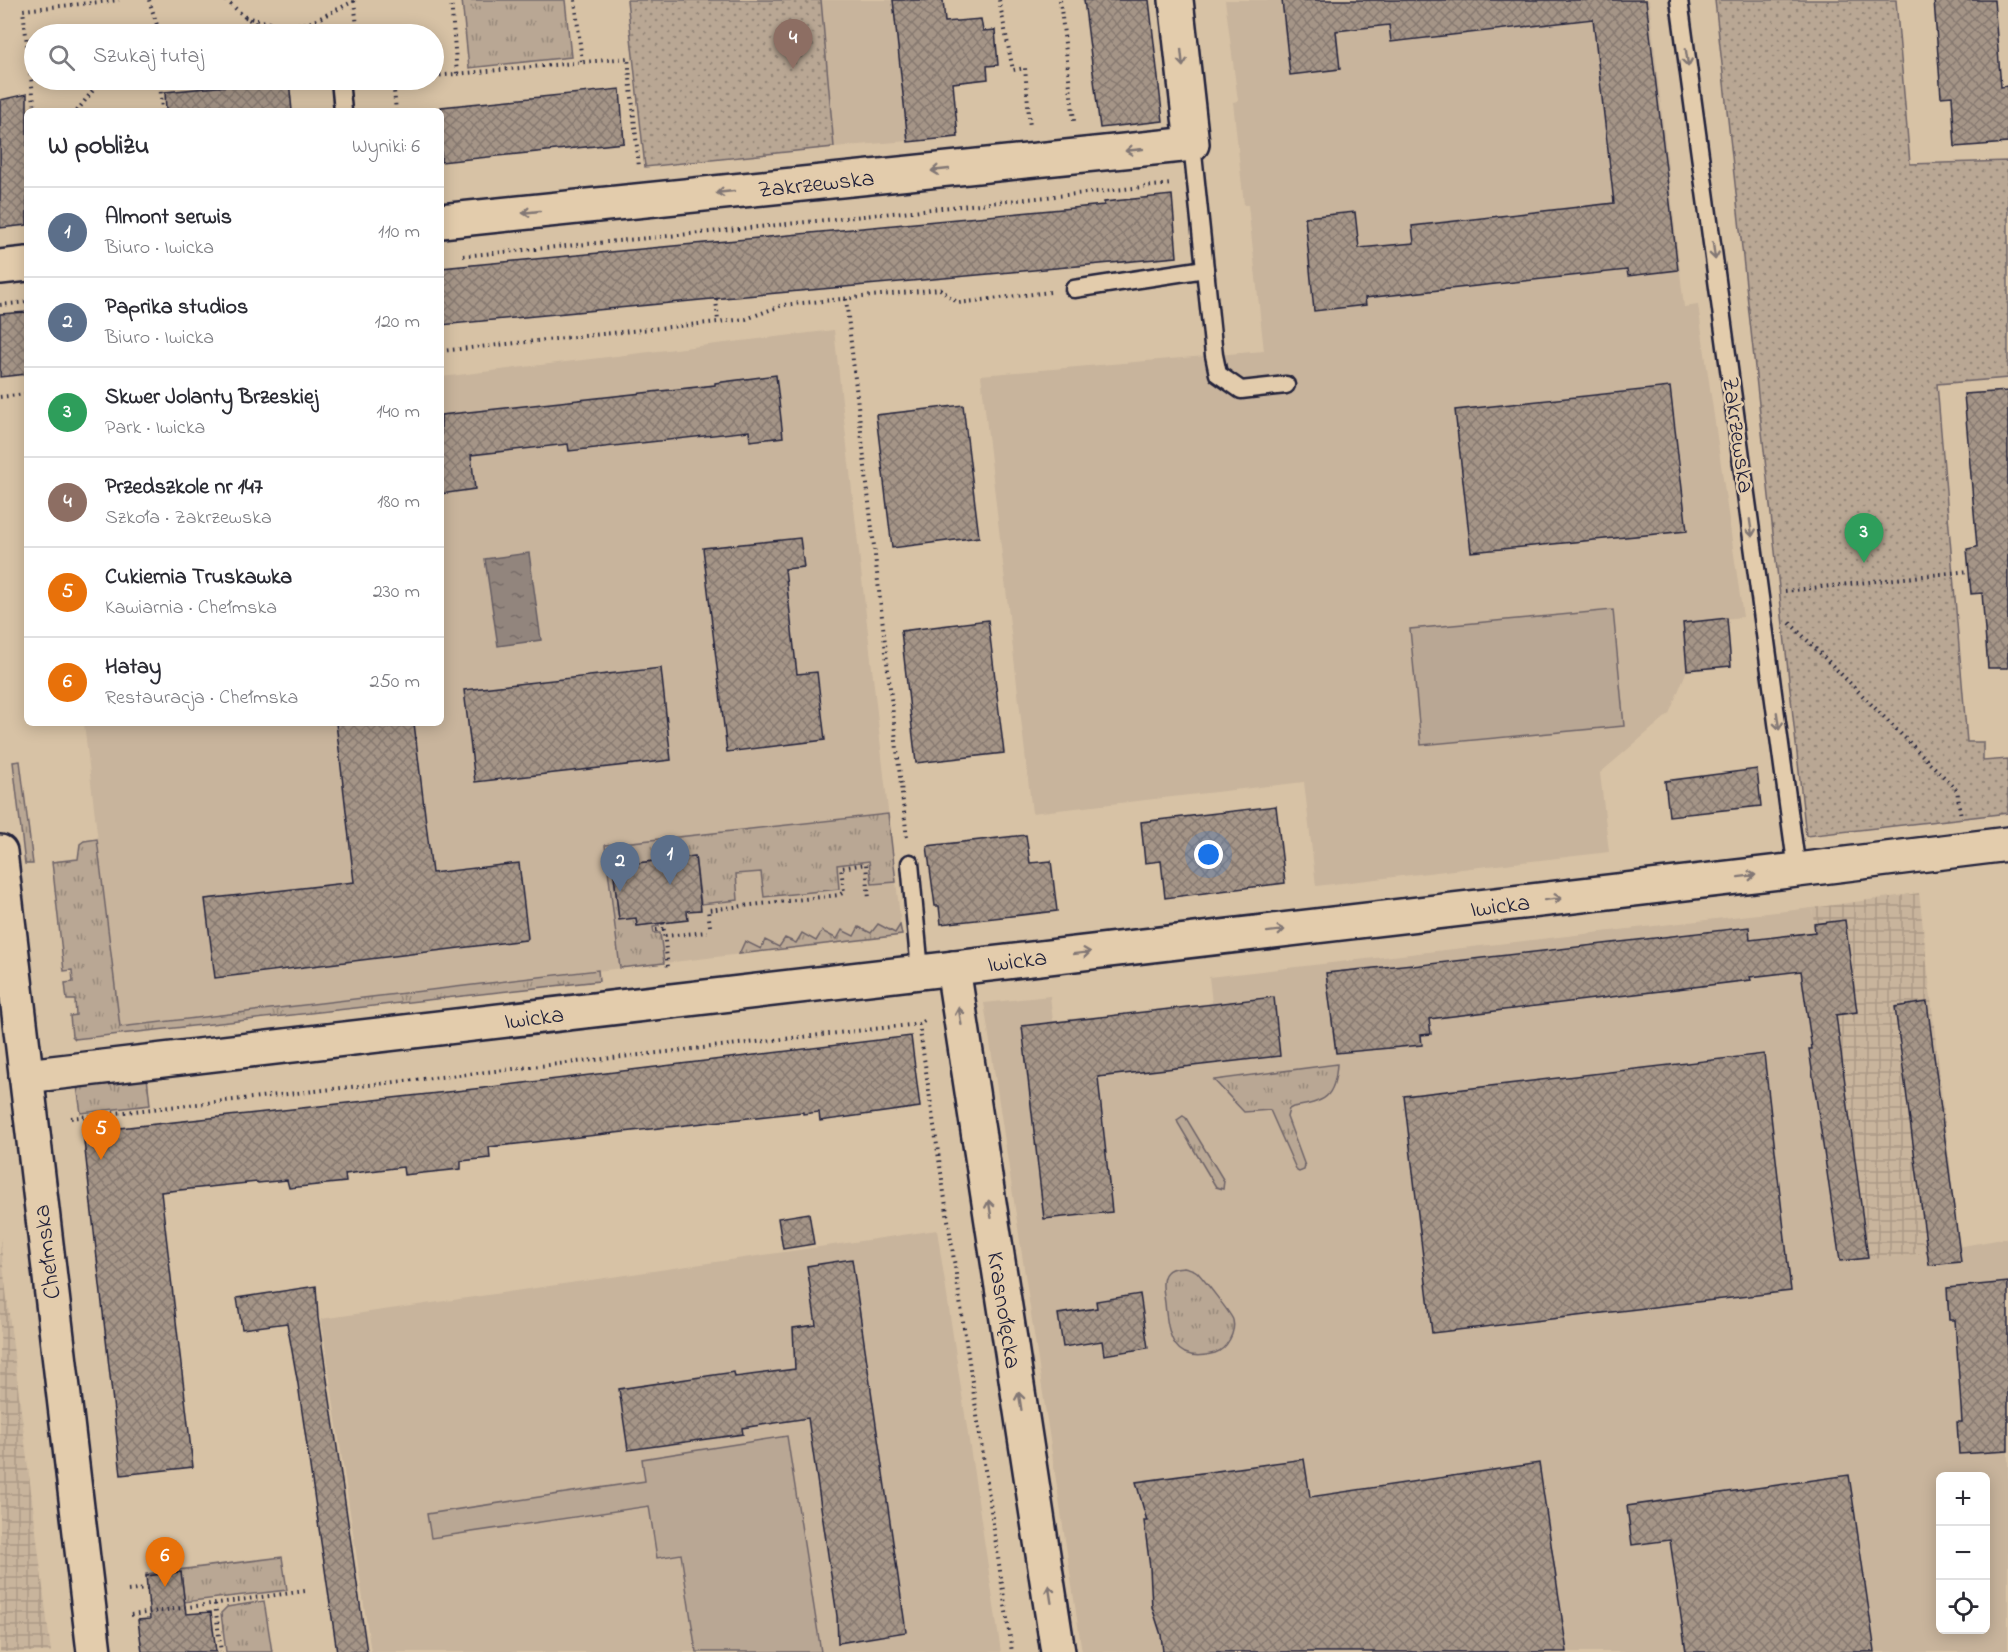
<!DOCTYPE html>
<html lang="pl">
<meta charset="utf-8">
<style>
:root{--surface:#fff;--page:#f2f2f3;--text:#2b2b33;--muted:#7c7c81;--line:#e1e1e2;--accent:#d1495b}
body{margin:0;font-family:"Indie Flower",sans-serif;background:var(--page);color:var(--text)}
.controls{position:absolute;right:18px;bottom:18px;display:grid;overflow:hidden;border-radius:9px;box-shadow:0 3px 15px #0003}
.controls button{width:54px;height:54px;display:grid;place-items:center;padding:0;border:0;border-bottom:2px solid var(--line);background:var(--surface);color:var(--text);font:30px sans-serif}
.you{position:absolute;left:1209px;top:855px;width:21px;height:21px;margin:-15px;border:4px solid #fff;border-radius:50%;background:#1a73e8;box-shadow:0 0 0 9px #1a73e833}
.badge{display:grid;place-items:center;width:39px;height:39px;border-radius:50%;background:var(--accent);color:#fff;font-size:20px;font-weight:700}
.pin{position:absolute;translate:-50% -50px;filter:drop-shadow(0 2px 3px #0008)}
.pin::after{content:'';position:absolute;top:32px;width:21px;height:18px;background:inherit;clip-path:polygon(0 0,100% 0,50% 100%)}
.list{margin:0;padding:0;list-style:none}
h2{display:flex;justify-content:space-between;align-items:center;height:78px;margin:0;padding:0 24px;font-size:26px}
h2 small{font-size:20px;font-weight:400;color:var(--muted)}
.list li{display:grid;grid-template-columns:39px 1fr auto;gap:18px;align-items:center;box-sizing:border-box;height:90px;padding:0 24px;border-top:2px solid var(--line)}
.list b{display:block;font-size:22px;white-space:nowrap}
.list p{margin:0;font-size:20px;white-space:nowrap;color:var(--muted)}
.list em{font-size:20px;font-style:normal;color:var(--muted)}
.icon{flex:none;width:33px;height:33px;fill:none;stroke:currentColor;stroke-width:2;stroke-linecap:round;stroke-linejoin:round}
.map{position:relative;flex:none;width:2008px;height:1652px;overflow:hidden}
.search{position:absolute;background:var(--surface);box-shadow:0 3px 15px #0003;left:24px;top:24px;width:420px;height:66px;display:flex;align-items:center;gap:15px;box-sizing:border-box;padding:0 21px;border-radius:33px;color:var(--muted);font-size:22px}
.panel{position:absolute;background:var(--surface);box-shadow:0 3px 15px #0003;left:24px;top:108px;width:420px;height:618px;border-radius:9px}
.map>svg:first-child{display:block}
</style>
<div class="map">
<svg width="2008" height="1652" viewBox="0 0 2008 1652">
<defs>
<pattern id="industrial-grid" width="8" height="8" patternUnits="userSpaceOnUse" patternTransform="scale(1.5)"><rect width="8" height="8" fill="#c8b49c"/><path d="M0 4h8M4 0v8" fill="none" stroke="#ac9a87"/></pattern>
<pattern id="grass-tufts" width="24" height="20" patternUnits="userSpaceOnUse" patternTransform="scale(1.5)"><rect width="24" height="20" fill="#b9a794"/><path d="M3 7l-1-3M5 7V3M7 7l1-3M15 17l-1-3M17 17v-4M19 17l1-3" fill="none" stroke="#96887a"/></pattern>
<pattern id="park-dots" width="8" height="8" patternUnits="userSpaceOnUse" patternTransform="scale(1.5)"><rect width="8" height="8" fill="#b9a794"/><path d="M2 2h.1M6 6h.1" fill="none" stroke="#96887a" stroke-width="1.8" stroke-linecap="round"/></pattern>
<pattern id="water-ripples" width="26" height="14" patternUnits="userSpaceOnUse" patternTransform="scale(1.5)"><rect width="26" height="14" fill="#92857d"/><path d="M2 4q2-2 4 0t4 0M15 11q2-2 4 0t4 0" fill="none" stroke="#776c68"/></pattern>
<pattern id="building-cross-hatch" width="8" height="8" patternUnits="userSpaceOnUse" patternTransform="scale(1.5)"><rect width="8" height="8" fill="#a59587"/><path d="M0 0l8 8M0 8l8-8" fill="none" stroke="#867970"/></pattern>
</defs>
<rect width="100%" height="100%" fill="#d7c2a5"/>
<filter id="ink" filterUnits="userSpaceOnUse"><feTurbulence type="fractalNoise" baseFrequency=".0167" numOctaves="2"/><feDisplacementMap in="SourceGraphic" scale="12" xChannelSelector="R" yChannelSelector="G"/><feConvolveMatrix kernelMatrix="1 2 1 2 8 2 1 2 1" color-interpolation-filters="sRGB"/></filter>
<g filter="url(#ink)">
<!-- built -->
<g fill="#c8b49c" fill-rule="evenodd">
<path d="M 627,0 L 944,0 L 958,137 L 834,147 L 645,167 Z"/>
<path d="M 1225,0 L 1649,0 L 1684,307 L 1698,305 L 1743,617 L 1683,623 L 1687,670 L 1669,714 L 1600,773 L 1609,852 L 1316,886 L 1304,782 L 1032,813 L 981,375 L 1264,351 L 1248,205 L 1244,205 L 1233,102 L 1238,101 Z"/>
<path d="M 834,330 L 902,935 L 120,1027 L 84,723 L 441,723 L 441,377 Z"/>
<path d="M 1812,908 L 1825,1016 L 1839,1262 L 1917,1254 L 2008,1238 L 2008,1652 L 1082,1652 L 984,1003 L 1050,996 L 1053,1021 L 1212,1003 L 1209,977 ZM 1940,1476 L 1986,1476 L 1986,1630 L 1940,1630 Z"/>
<path d="M 937,1230 L 1001,1652 L 371,1652 L 321,1319 Z"/>
</g>
<!-- industrial -->
<g fill="url(#industrial-grid)">
<path d="M 1919,893 L 1959,1246 L 1917,1254 L 1839,1263 L 1807,1018 L 1825,1015 L 1812,908 Z"/>
<path d="M 0,1238 L 4,1274 L 51,1652 L 0,1652 Z"/>
</g>
<!-- grass -->
<g fill="url(#grass-tufts)" stroke="#6e6468" stroke-width="1.5">
<path d="M 462,0 L 565,0 L 571,57 L 469,68 Z"/>
<path d="M 20,761 L 33,864 L 25,864 L 13,762 Z"/>
<path d="M 888,814 L 896,882 L 872,884 L 869,861 L 837,865 L 839,889 L 764,897 L 761,872 L 736,874 L 738,900 L 701,904 L 695,856 L 613,866 L 619,919 L 636,918 L 637,926 L 659,923 L 659,926 L 653,927 L 654,933 L 660,933 L 664,963 L 620,968 L 605,845 Z"/>
<path d="M 97,839 L 120,1027 L 598,970 L 599,981 L 75,1039 L 72,1036 L 70,1016 L 76,1015 L 75,1000 L 67,1000 L 65,983 L 73,982 L 72,970 L 64,971 L 52,862 L 78,859 L 80,844 L 84,841 Z"/>
<path d="M 878,924 L 895,933 L 900,925 L 902,935 L 739,954 L 745,941 L 761,949 L 765,940 L 779,947 L 785,938 L 796,943 L 802,933 L 816,941 L 822,931 L 837,939 L 842,930 L 854,936 L 859,927 L 871,933 Z"/>
<path d="M 1337,1064 C 1335,1098 1325,1102 1293,1107 L 1289,1109 L 1287,1117 L 1305,1166 L 1304,1170 L 1299,1172 L 1297,1171 L 1270,1110 L 1244,1112 L 1214,1080 Z"/>
<path d="M 147,1077 L 150,1105 L 81,1113 L 77,1086 Z"/>
<path d="M 1183,1116 L 1186,1118 L 1224,1181 L 1223,1189 L 1216,1187 L 1178,1123 L 1177,1120 Z"/>
<path d="M 1184,1267 C 1189,1268 1193,1269 1197,1272 C 1201,1276 1232,1315 1233,1320 C 1236,1332 1227,1349 1215,1353 C 1173,1365 1168,1336 1165,1303 C 1164,1294 1160,1279 1167,1272 C 1171,1267 1178,1268 1184,1267 Z"/>
<path d="M 282,1557 L 287,1590 L 149,1606 L 148,1603 L 184,1598 L 181,1572 L 146,1576 L 146,1574 Z"/>
<path d="M 264,1601 L 272,1652 L 226,1652 L 221,1613 L 227,1607 Z"/>
</g>
<!-- park -->
<g fill="url(#park-dots)" stroke="#6e6468" stroke-width="1.5">
<path d="M 627,0 L 821,0 L 834,147 L 645,167 Z"/>
<path d="M 1715,0 L 1896,0 L 1910,164 L 2008,161 L 2008,378 L 1937,384 L 1967,742 L 1983,742 L 1983,761 L 2008,759 L 2008,813 L 1806,836 Z"/>
</g>
<!-- garden -->
<g fill="#b9a794" stroke="#6e6468" stroke-width="1.5">
<path d="M 1613,610 L 1624,726 L 1421,745 L 1410,629 Z"/>
<path d="M 787,1436 L 821,1652 L 696,1652 L 681,1554 L 657,1558 L 649,1506 L 431,1538 L 427,1514 L 645,1481 L 642,1459 Z"/>
</g>
<!-- water -->
<path fill="url(#water-ripples)" stroke="#655d63" stroke-width="1.5" d="M 529,553 L 541,640 L 498,646 L 485,559 Z"/>
<!-- building -->
<g fill="url(#building-cross-hatch)" stroke="#22223b" stroke-width="1.5">
<path d="M 893,0 L 943,0 L 945,22 L 981,19 L 983,31 L 995,30 L 998,65 L 987,66 L 988,79 L 953,83 L 958,137 L 908,142 Z"/>
<path d="M 1084,0 L 1149,0 L 1163,121 L 1100,128 Z"/>
<path d="M 1282,0 L 1646,0 L 1678,270 L 1628,276 L 1627,270 L 1365,298 L 1366,305 L 1314,311 L 1305,217 L 1355,212 L 1359,248 L 1414,243 L 1412,226 L 1614,203 L 1593,19 L 1391,42 L 1389,25 L 1336,31 L 1340,69 L 1290,75 Z"/>
<path d="M 1934,0 L 1994,0 L 2001,87 L 2008,86 L 2008,143 L 1955,147 L 1952,96 L 1941,97 Z"/>
<path d="M 289,80 L 292,111 L 166,111 L 165,92 Z"/>
<path d="M 620,89 L 624,143 L 441,162 L 441,107 Z"/>
<path d="M 27,94 L 27,225 L 0,228 L 0,100 Z"/>
<path d="M 1172,195 L 1177,257 L 701,300 L 441,325 L 441,268 L 1104,205 L 1104,202 Z"/>
<path d="M 27,312 L 27,374 L 0,377 L 0,314 Z"/>
<path d="M 776,375 L 783,437 L 750,441 L 749,431 L 569,451 L 568,444 L 471,455 L 475,489 L 441,494 L 441,415 L 715,385 L 715,383 Z"/>
<path d="M 1670,387 L 1687,531 L 1471,552 L 1455,410 Z"/>
<path d="M 2008,391 L 2008,668 L 1988,668 L 1982,593 L 1971,594 L 1967,549 L 1977,547 L 1964,394 Z"/>
<path d="M 963,405 L 979,537 L 892,548 L 876,415 Z"/>
<path d="M 800,538 L 804,567 L 785,569 L 797,674 L 817,672 L 825,740 L 727,752 L 703,548 Z"/>
<path d="M 1727,618 L 1731,666 L 1687,670 L 1683,623 Z"/>
<path d="M 988,620 L 1004,753 L 916,763 L 901,631 Z"/>
<path d="M 661,668 L 671,760 L 475,782 L 464,690 Z"/>
<path d="M 336,723 L 414,723 L 432,873 L 519,863 L 528,938 L 526,940 L 215,978 L 205,899 L 354,882 Z"/>
<path d="M 1757,769 L 1761,806 L 1669,816 L 1665,781 Z"/>
<path d="M 1276,806 L 1285,883 L 1165,898 L 1161,861 L 1145,863 L 1141,822 Z"/>
<path d="M 1026,835 L 1030,863 L 1051,861 L 1057,911 L 941,924 L 939,906 L 935,906 L 927,846 Z"/>
<path d="M 695,856 L 701,910 L 687,911 L 688,920 L 637,926 L 636,918 L 619,920 L 613,866 Z"/>
<path d="M 1845,920 L 1857,1012 L 1836,1015 L 1868,1258 L 1840,1261 L 1809,1049 L 1812,1049 L 1801,971 L 1750,977 L 1751,980 L 1429,1019 L 1431,1034 L 1421,1035 L 1422,1045 L 1336,1053 L 1326,973 L 1412,964 L 1413,966 L 1749,927 L 1750,940 L 1815,932 L 1814,924 Z"/>
<path d="M 1274,997 L 1280,1056 L 1098,1077 L 1112,1212 L 1044,1219 L 1022,1026 Z"/>
<path d="M 1927,1002 L 1961,1262 L 1929,1265 L 1895,1007 Z"/>
<path d="M 911,1036 L 920,1107 L 820,1121 L 819,1112 L 803,1114 L 803,1112 L 489,1147 L 490,1158 L 461,1161 L 461,1169 L 404,1175 L 403,1167 L 345,1174 L 346,1182 L 289,1188 L 287,1180 L 258,1183 L 257,1182 L 161,1192 L 193,1467 L 121,1475 L 83,1132 L 483,1088 Z"/>
<path d="M 1764,1054 L 1791,1291 L 1432,1333 L 1404,1096 Z"/>
<path d="M 809,1213 L 814,1244 L 783,1249 L 778,1218 Z"/>
<path d="M 852,1259 L 906,1632 L 838,1643 L 837,1616 L 808,1418 L 742,1428 L 743,1434 L 628,1450 L 619,1389 L 734,1372 L 735,1377 L 795,1369 L 793,1328 L 816,1325 L 807,1266 Z"/>
<path d="M 2008,1282 L 2008,1451 L 1959,1454 L 1957,1422 L 1962,1422 L 1955,1320 L 1949,1320 L 1947,1288 Z"/>
<path d="M 316,1286 L 318,1318 L 367,1652 L 337,1652 L 298,1384 L 287,1323 L 242,1329 L 237,1298 Z"/>
<path d="M 1140,1294 L 1148,1348 L 1104,1355 L 1102,1341 L 1063,1347 L 1058,1314 L 1097,1308 L 1096,1301 Z"/>
<path d="M 1304,1459 L 1310,1497 L 1539,1463 L 1567,1652 L 1163,1652 L 1161,1635 L 1152,1607 L 1150,1568 L 1144,1521 L 1147,1521 L 1136,1482 Z"/>
<path d="M 1849,1475 L 1875,1652 L 1686,1652 L 1670,1540 L 1632,1545 L 1627,1506 Z"/>
<path d="M 181,1572 L 186,1614 L 211,1612 L 216,1652 L 142,1652 L 138,1620 L 150,1619 L 146,1576 Z"/>
</g>
<g fill="none" stroke-linecap="round" stroke-linejoin="round">
<!-- service casing -->
<g stroke="#22223b" stroke-width="21">
<g id="service">
<path d="M 1679,0 L 1797,870"/>
<path d="M 340,80 L 343,111"/>
<path d="M 1192,144 L 1214,355 L 1218,374 L 1241,390 L 1286,385"/>
<path d="M 1074,289 L 1205,269"/>
<path d="M 910,863 L 920,971"/>
</g>
</g>
<!-- minor casing -->
<g stroke="#22223b" stroke-width="38">
<g id="minor">
<path d="M 441,221 L 1192,144 L 1176,0"/>
<path d="M 0,267 L 27,264"/>
<path d="M 953,968 L 1058,1652"/>
<path d="M 26,1076 L 1797,870 L 2008,844"/>
</g>
</g>
<!-- tertiary casing -->
<g stroke="#22223b" stroke-width="38">
<path id="tertiary" d="M 0,852 L 94,1652"/>
</g>
<!-- path -->
<g stroke="#22223b" stroke-width="4" stroke-dasharray="1.5 4.5" stroke-linecap="butt">
<path d="M 149,0 L 157,25 L 157,34"/>
<path d="M 226,0 L 245,17 L 272,34"/>
<path d="M 451,0 L 457,74"/>
<path d="M 575,0 L 582,62"/>
<path d="M 999,0 L 1013,70 L 1025,68 L 1030,128"/>
<path d="M 1060,0 L 1074,121"/>
<path d="M 354,1 L 358,34"/>
<path d="M 245,17 L 283,26 L 312,22 L 354,1"/>
<path d="M 434,76 L 628,58 L 639,167"/>
<path d="M 160,80 L 162,111"/>
<path d="M 393,80 L 396,111"/>
<path d="M 35,111 L 23,10 L 119,0"/>
<path d="M 77,111 L 101,80"/>
<path d="M 463,256 L 710,232 L 1172,184"/>
<path d="M 716,299 L 718,322"/>
<path d="M 846,299 L 907,838"/>
<path d="M 0,305 L 27,302"/>
<path d="M 441,351 L 746,319 L 783,305 L 940,289 L 958,303 L 1050,292"/>
<path d="M 0,397 L 27,394"/>
<path d="M 1785,591 L 1969,571"/>
<path d="M 1790,623 L 1957,790 L 1961,817"/>
<path d="M 663,923 L 668,968"/>
<path d="M 710,926 L 708,910 L 839,895 L 844,892 L 841,868 L 866,864 L 869,899"/>
<path d="M 656,930 L 664,929"/>
<path d="M 665,936 L 707,932"/>
<path d="M 919,1024 L 1012,1652"/>
<path d="M 71,1118 L 919,1024 L 927,1018"/>
<path d="M 128,1591 L 147,1589"/>
<path d="M 215,1604 L 221,1652"/>
<path d="M 131,1615 L 305,1591"/>
</g>
<!-- service -->
<use href="#service" stroke="#e3ccac" stroke-width="16"/>
<!-- minor -->
<use href="#minor" stroke="#e3ccac" stroke-width="33"/>
<!-- tertiary -->
<use href="#tertiary" stroke="#e3ccac" stroke-width="33"/>
</g>
<!-- one-way arrows -->
<defs><path id="oneway-shaft" d="M-6 0H5M1.5-3L5.5 0L1.5 3" fill="none" stroke-width="1.6" stroke-linecap="round" stroke-linejoin="round" transform="scale(1.5)"/></defs>
<g stroke="#827774">
<use href="#oneway-shaft" transform="translate(1182 58) rotate(84)"/>
<use href="#oneway-shaft" transform="translate(1687 58) rotate(82)"/>
<use href="#oneway-shaft" transform="translate(1134 150) rotate(174)"/>
<use href="#oneway-shaft" transform="translate(940 170) rotate(174)"/>
<use href="#oneway-shaft" transform="translate(725 192) rotate(174)"/>
<use href="#oneway-shaft" transform="translate(531 212) rotate(174)"/>
<use href="#oneway-shaft" transform="translate(1714 251) rotate(82)"/>
<use href="#oneway-shaft" transform="translate(1751 528) rotate(82)"/>
<use href="#oneway-shaft" transform="translate(1778 721) rotate(82)"/>
<use href="#oneway-shaft" transform="translate(1747 876) rotate(-7)"/>
<use href="#oneway-shaft" transform="translate(1553 899) rotate(-7)"/>
<use href="#oneway-shaft" transform="translate(1276 931) rotate(-7)"/>
<use href="#oneway-shaft" transform="translate(1082 953) rotate(-7)"/>
<use href="#oneway-shaft" transform="translate(960 1016) rotate(-99)"/>
<use href="#oneway-shaft" transform="translate(990 1209) rotate(-99)"/>
<use href="#oneway-shaft" transform="translate(1020 1401) rotate(-99)"/>
<use href="#oneway-shaft" transform="translate(1050 1594) rotate(-99)"/>
</g>
</g>
<g text-anchor="middle" stroke-width="5" stroke-linejoin="round" paint-order="stroke">
<!-- street labels -->
<g font-size="24" fill="#22223b" stroke="#e3ccac">
<text transform="translate(816 183) rotate(-6)" y="8">Zakrzewska</text>
<text transform="translate(1739 435) rotate(82)" y="8">Zakrzewska</text>
<text transform="translate(1500 905) rotate(-7)" y="8">Iwicka</text>
<text transform="translate(1017 960) rotate(-7)" y="8">Iwicka</text>
<text transform="translate(534 1017) rotate(-7)" y="8">Iwicka</text>
<text transform="translate(46 1252) rotate(-97)" y="8">Chełmska</text>
<text transform="translate(1005 1310) rotate(81)" y="8">Krasnołęcka</text>
</g>
</g>
</svg>
<div class="controls">
<button>+</button>
<button>−</button>
<button><svg class="icon" aria-label="locate" viewBox="0 0 24 24"><circle cx="12" cy="12" r="6"/><path d="M12 2v4M12 18v4M2 12h4M18 12h4"/></svg></button>
</div>
<div class="you"></div>
<div class="pin badge" style="left:670px;top:885px;background:#5c6f8a">1</div>
<div class="pin badge" style="left:620px;top:892px;background:#5c6f8a">2</div>
<div class="pin badge" style="left:1864px;top:563px;background:#2e9e5b">3</div>
<div class="pin badge" style="left:793px;top:69px;background:#8d6e63">4</div>
<div class="pin badge" style="left:101px;top:1160px;background:#e8710a">5</div>
<div class="pin badge" style="left:165px;top:1587px;background:#e8710a">6</div>
<div class="search"><svg class="icon" aria-label="search" viewBox="0 0 24 24"><circle cx="10" cy="10" r="6"/><path d="M15 15l6 6"/></svg>Szukaj tutaj</div>
<section class="panel">
<h2>W pobliżu<small>Wyniki: 6</small></h2>
<ul class="list">
<li><span class="badge" style="background:#5c6f8a">1</span><div><b>Almont serwis</b><p>Biuro · Iwicka</p></div><em>110 m</em></li>
<li><span class="badge" style="background:#5c6f8a">2</span><div><b>Paprika studios</b><p>Biuro · Iwicka</p></div><em>120 m</em></li>
<li><span class="badge" style="background:#2e9e5b">3</span><div><b>Skwer Jolanty Brzeskiej</b><p>Park · Iwicka</p></div><em>140 m</em></li>
<li><span class="badge" style="background:#8d6e63">4</span><div><b>Przedszkole nr 147</b><p>Szkoła · Zakrzewska</p></div><em>180 m</em></li>
<li><span class="badge" style="background:#e8710a">5</span><div><b>Cukiernia Truskawka</b><p>Kawiarnia · Chełmska</p></div><em>230 m</em></li>
<li><span class="badge" style="background:#e8710a">6</span><div><b>Hatay</b><p>Restauracja · Chełmska</p></div><em>250 m</em></li>
</ul>
</section>
</div>
